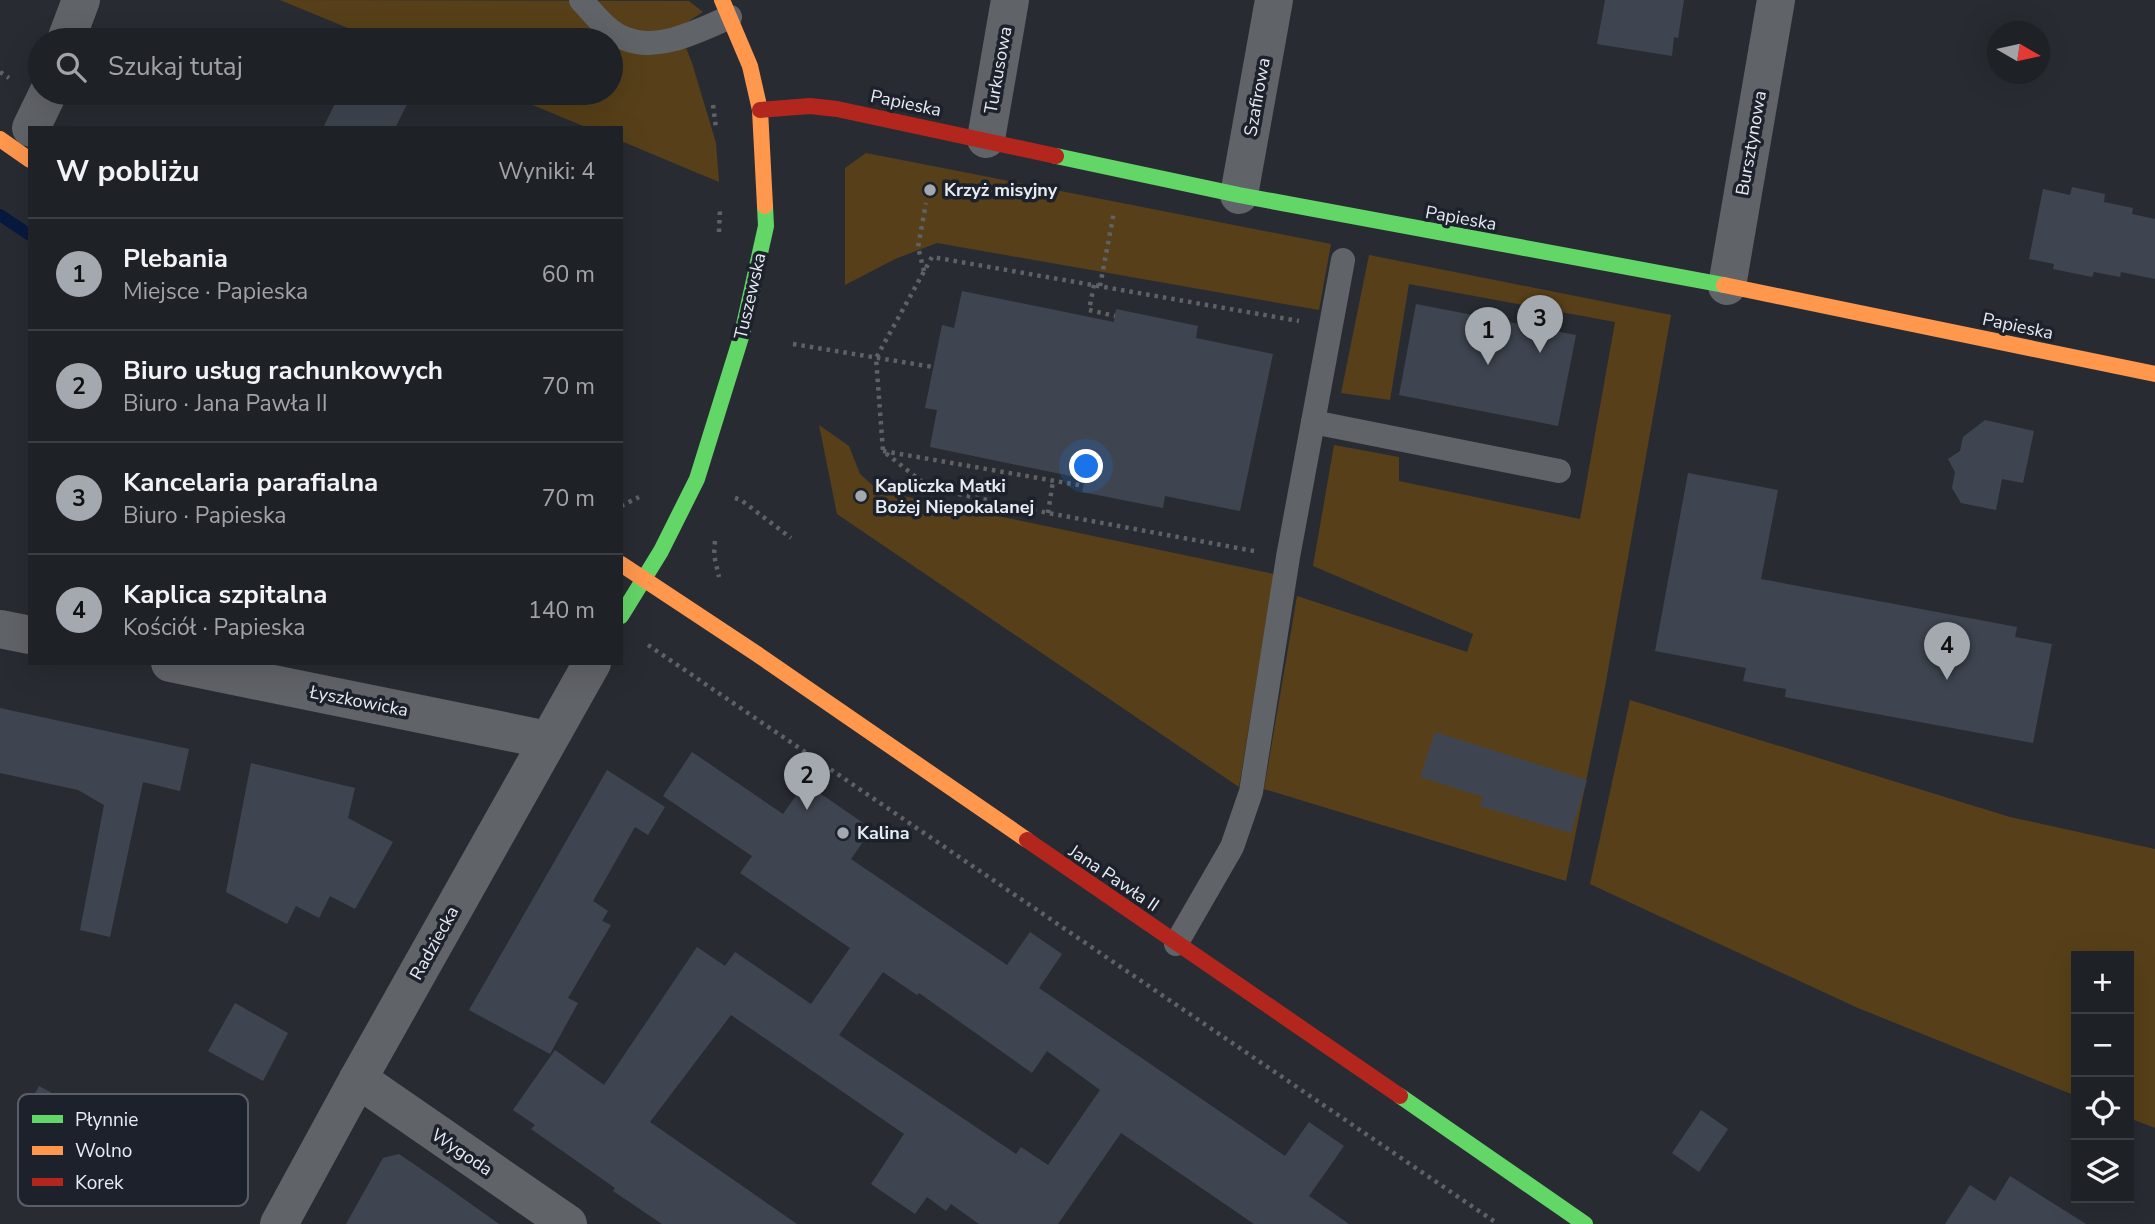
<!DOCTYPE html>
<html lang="pl">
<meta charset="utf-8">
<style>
:root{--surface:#1e2126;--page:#26292e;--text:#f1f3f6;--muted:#a1a3a7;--line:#3c3e43;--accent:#a4a8af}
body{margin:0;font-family:"Nunito Sans",sans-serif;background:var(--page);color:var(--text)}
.controls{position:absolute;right:21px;bottom:21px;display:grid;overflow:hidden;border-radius:0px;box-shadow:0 7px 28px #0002}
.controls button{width:63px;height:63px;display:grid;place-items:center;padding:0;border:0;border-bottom:2px solid var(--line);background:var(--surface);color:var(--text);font:35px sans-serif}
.compass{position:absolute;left:1987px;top:21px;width:63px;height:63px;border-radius:50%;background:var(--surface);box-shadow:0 7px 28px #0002;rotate:99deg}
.you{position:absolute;left:1087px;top:467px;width:24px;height:24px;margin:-18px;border:5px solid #fff;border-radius:50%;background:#1a73e8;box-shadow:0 0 0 10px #1a73e833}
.badge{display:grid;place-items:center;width:46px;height:46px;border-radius:50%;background:var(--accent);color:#111;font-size:23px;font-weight:700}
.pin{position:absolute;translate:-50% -58px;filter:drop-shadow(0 2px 4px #0008)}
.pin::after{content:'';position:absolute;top:37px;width:24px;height:21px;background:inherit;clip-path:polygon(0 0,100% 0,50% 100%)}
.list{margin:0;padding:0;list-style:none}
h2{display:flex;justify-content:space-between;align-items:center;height:91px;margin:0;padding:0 28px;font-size:30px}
h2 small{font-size:23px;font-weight:400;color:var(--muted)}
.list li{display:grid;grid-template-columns:46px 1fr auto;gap:21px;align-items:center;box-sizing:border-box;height:112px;padding:0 28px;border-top:2px solid var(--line)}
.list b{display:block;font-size:26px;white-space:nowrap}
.list p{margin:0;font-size:23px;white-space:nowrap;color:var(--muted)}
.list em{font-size:23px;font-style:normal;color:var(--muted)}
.icon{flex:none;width:38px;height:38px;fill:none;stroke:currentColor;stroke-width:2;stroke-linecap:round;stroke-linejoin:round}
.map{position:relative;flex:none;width:2155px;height:1224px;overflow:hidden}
.search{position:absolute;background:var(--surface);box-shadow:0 7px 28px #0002;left:28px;top:28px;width:595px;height:77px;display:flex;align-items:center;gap:18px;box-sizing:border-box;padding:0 24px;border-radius:38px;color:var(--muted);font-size:26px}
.panel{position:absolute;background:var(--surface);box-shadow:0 7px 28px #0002;left:28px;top:126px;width:595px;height:539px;border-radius:0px}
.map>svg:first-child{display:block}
</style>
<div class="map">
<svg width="2155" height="1224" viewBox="0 0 2155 1224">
<rect width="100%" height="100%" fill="#282c32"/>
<!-- green -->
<g fill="#574019">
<path d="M 280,0 L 689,1 L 703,12 L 678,28 L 692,63 L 716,143 L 719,182 L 621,141 L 621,128 L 588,128 L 504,93 L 611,93 L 611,40 L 377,40 Z"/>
<path d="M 866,153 L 1331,244 L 1319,310 L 937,243 L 895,259 L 845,285 L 845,168 Z"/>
<path d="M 1369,255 L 1671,315 L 1605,687 L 1566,881 L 1264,789 L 1297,596 L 1467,652 L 1473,634 L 1313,566 L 1334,445 L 1399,457 L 1399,481 L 1580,519 L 1615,322 L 1409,284 L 1390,400 L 1341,393 Z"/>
<path d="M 819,425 L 849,446 L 860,474 L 879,491 L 1274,574 L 1239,787 L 837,514 Z"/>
<path d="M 1630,700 L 2010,817 L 2155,849 L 2155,1128 L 2129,1118 L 2129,956 L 2076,956 L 2076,1096 L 1858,1008 L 1590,884 Z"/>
</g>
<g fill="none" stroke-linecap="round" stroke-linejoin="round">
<!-- stream -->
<path stroke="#07193e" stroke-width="12" d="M 0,215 L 30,235"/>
</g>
<!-- building -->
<g fill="#3f4550" fill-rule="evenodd">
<path d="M 1605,0 L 1684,0 L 1678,38 L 1674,37 L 1672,56 L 1597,44 Z"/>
<path d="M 340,93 L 413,93 L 395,128 L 323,128 Z"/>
<path d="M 2072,187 L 2105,194 L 2104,202 L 2133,208 L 2132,214 L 2155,219 L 2155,279 L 2121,272 L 2120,277 L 2094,272 L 2092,277 L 2053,269 L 2054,264 L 2029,259 L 2043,189 L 2070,195 Z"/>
<path d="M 962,291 L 1114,322 L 1116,309 L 1198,326 L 1196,338 L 1273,354 L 1240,511 L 1165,496 L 1163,508 L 1082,492 L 1085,479 L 930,447 L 937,410 L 925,408 L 942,325 L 954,328 Z"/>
<path d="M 1416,304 L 1576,335 L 1558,426 L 1399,395 Z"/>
<path d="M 1985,420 L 2034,431 L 2023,483 L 2002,479 L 1996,510 L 1961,503 L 1952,488 L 1955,472 L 1948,459 L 1960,451 L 1963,437 Z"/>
<path d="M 1688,473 L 1778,490 L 1761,579 L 2017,627 L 2015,637 L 2052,644 L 2033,743 L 1785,697 L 1786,689 L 1743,681 L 1746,668 L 1655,651 Z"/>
<path d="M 0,708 L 189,749 L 180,791 L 143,782 L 110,937 L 80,930 L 104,805 L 78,790 L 0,773 Z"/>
<path d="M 1435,732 L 1587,780 L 1571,833 L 1480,806 L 1483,797 L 1420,777 Z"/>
<path d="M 692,752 L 783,814 L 805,783 L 872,829 L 851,859 L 1007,965 L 1030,932 L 1062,954 L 1039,988 L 1285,1156 L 1309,1122 L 1344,1146 L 1309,1196 L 1349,1224 L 1254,1224 L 1121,1133 L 1058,1224 L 979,1224 L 951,1204 L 946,1211 L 927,1197 L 915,1214 L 871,1184 L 904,1134 L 731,1015 L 650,1122 L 797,1224 L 662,1224 L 613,1191 L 615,1188 L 531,1129 L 535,1125 L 513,1110 L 555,1050 L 604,1085 L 697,947 L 725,966 L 735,952 L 811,1004 L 850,948 L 740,873 L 752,856 L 663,796 ZM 883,972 L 917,995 L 919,993 L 1032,1073 L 1047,1051 L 1100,1090 L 1048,1165 L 1021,1147 L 1016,1154 L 839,1035 Z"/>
<path d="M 251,763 L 355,788 L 348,818 L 393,842 L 355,909 L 330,896 L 319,918 L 296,906 L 287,924 L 226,892 Z"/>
<path d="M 607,770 L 665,807 L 648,835 L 635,827 L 593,901 L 608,911 L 602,921 L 611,925 L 568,998 L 578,1003 L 550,1054 L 469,1010 Z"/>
<path d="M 235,1003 L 288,1033 L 263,1081 L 208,1051 Z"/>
<path d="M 39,1086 L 100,1119 L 84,1148 L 23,1115 Z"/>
<path d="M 1701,1110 L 1728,1129 L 1699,1172 L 1672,1153 Z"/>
<path d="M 399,1154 L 440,1182 L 499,1224 L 346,1224 L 383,1158 Z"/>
<path d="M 2010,1176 L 2086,1224 L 1945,1224 L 1970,1185 L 1995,1201 Z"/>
</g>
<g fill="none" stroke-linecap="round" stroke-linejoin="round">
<!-- path -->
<g stroke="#5f6265" stroke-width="4.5" stroke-dasharray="3.5 5" stroke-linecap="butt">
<path d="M 0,72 L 9,78"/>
<path d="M 713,105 L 716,128"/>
<path d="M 719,232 L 720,210"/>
<path d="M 924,271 L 918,247 L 926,203"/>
<path d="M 1094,285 L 1089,310 L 1115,316"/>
<path d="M 1100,286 L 1114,212"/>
<path d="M 793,344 L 933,367"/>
<path d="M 883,451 L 1084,486"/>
<path d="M 735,498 L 741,500 L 791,538"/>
<path d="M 621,506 L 639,497"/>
<path d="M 1048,513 L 1053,481"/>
<path d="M 715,541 L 714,555 L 719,577"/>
<path d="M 1254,551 L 1048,513 L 930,488 L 883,451 L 876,358 L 932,257 L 1299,321"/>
<path d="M 648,645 L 1498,1224"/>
</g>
<!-- lane -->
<g stroke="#606368" stroke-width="24">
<path d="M 581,0 C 594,14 607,32 626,39 C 659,52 700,30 730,17"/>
<path d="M 1313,422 L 1559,471"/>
<path d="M 1176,944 L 1232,847 L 1251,792 L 1288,557 L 1343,260"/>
</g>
<!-- street -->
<g stroke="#606368" stroke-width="38">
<path d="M 66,40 L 81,0"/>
<path d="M 31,128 L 48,93"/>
<path d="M 986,139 L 1010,0"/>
<path d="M 1239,195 L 1274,0"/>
<path d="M 1727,286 L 1776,0"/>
<path d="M 0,629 L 30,635"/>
<path d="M 170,663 L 548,740"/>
<path d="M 358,1079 L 568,1224"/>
<path d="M 279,1224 L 358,1079 L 592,663"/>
</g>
<!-- fast -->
<g stroke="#63d668" stroke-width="16">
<path d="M 1056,156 L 1239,195 L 1724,285"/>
<path d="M 621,616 L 661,551 L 697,479 L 742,334 L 766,226 L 765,206"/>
<path d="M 1400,1096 L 1585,1224"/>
</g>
<!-- slow -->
<g stroke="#ff974d" stroke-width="16">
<path d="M 722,0 L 750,66 L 760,110 L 765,206"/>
<path d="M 0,139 L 30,160"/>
<path d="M 1724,285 L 2155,374"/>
<path d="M 621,564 L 757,654 L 1027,840"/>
</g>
<!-- jam -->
<g stroke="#b3261e" stroke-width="16">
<path d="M 760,110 L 810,106 L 837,109 L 1056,156"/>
<path d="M 1027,840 L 1400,1096"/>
</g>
</g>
<!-- markers -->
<g fill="#a4a8af" stroke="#1c212b" stroke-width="2.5">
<circle cx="930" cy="190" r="7"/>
<circle cx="861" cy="496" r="7"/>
<circle cx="843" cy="833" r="7"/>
</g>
<g text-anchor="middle" stroke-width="7" stroke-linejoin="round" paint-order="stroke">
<!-- street labels -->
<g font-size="18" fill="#e7ebf2" stroke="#1c212b">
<text transform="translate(998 70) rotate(-80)" y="6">Turkusowa</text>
<text transform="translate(1257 97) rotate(-80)" y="6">Szafirowa</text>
<text transform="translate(906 103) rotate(12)" y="6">Papieska</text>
<text transform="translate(1751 143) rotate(-80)" y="6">Bursztynowa</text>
<text transform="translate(1461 218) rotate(10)" y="6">Papieska</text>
<text transform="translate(750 296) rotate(-77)" y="6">Tuszewska</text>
<text transform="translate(2018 326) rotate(12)" y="6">Papieska</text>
<text transform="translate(359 701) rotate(11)" y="6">Łyszkowicka</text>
<text transform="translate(1114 878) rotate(34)" y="6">Jana Pawła II</text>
<text transform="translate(434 943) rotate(-61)" y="6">Radziecka</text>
<text transform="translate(462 1152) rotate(34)" y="6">Wygoda</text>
</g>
<!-- poi labels -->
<g font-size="18" font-weight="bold" fill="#e7ebf2" stroke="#1c212b" text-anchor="start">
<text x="944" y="196">Krzyż misyjny</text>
<text x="875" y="492">Kapliczka Matki<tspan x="875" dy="21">Bożej Niepokalanej</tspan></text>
<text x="857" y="839">Kalina</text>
</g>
</g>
<!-- legend -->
<rect x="18" y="1094" width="230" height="112" rx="10" fill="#1c212b" stroke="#595e67" stroke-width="2"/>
<rect x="32" y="1115" width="31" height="8" fill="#63d668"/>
<rect x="32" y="1146" width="31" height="9" fill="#ff974d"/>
<rect x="32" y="1178" width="31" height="8" fill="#b3261e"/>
<g font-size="19" fill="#e7ebf2">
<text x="75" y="1126">Płynnie</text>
<text x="75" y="1157">Wolno</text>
<text x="75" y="1189">Korek</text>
</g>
</svg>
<div class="controls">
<button>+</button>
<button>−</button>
<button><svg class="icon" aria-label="locate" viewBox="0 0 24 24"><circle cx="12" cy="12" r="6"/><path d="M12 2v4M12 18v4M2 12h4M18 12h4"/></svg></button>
<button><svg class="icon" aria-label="layers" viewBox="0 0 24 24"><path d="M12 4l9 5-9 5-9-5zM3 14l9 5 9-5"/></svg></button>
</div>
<svg class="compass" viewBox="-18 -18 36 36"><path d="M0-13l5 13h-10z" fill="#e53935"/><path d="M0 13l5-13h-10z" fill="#a1a3a7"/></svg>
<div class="you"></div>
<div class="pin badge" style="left:1488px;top:365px">1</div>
<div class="pin badge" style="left:807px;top:810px">2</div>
<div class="pin badge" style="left:1540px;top:353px">3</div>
<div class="pin badge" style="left:1947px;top:680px">4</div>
<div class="search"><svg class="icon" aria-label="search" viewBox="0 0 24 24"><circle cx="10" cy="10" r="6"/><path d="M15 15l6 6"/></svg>Szukaj tutaj</div>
<section class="panel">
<h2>W pobliżu<small>Wyniki: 4</small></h2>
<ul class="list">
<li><span class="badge">1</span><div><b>Plebania</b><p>Miejsce · Papieska</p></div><em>60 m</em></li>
<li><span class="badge">2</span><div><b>Biuro usług rachunkowych</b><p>Biuro · Jana Pawła II</p></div><em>70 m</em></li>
<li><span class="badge">3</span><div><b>Kancelaria parafialna</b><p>Biuro · Papieska</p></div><em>70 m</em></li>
<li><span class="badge">4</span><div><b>Kaplica szpitalna</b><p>Kościół · Papieska</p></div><em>140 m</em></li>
</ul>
</section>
</div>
